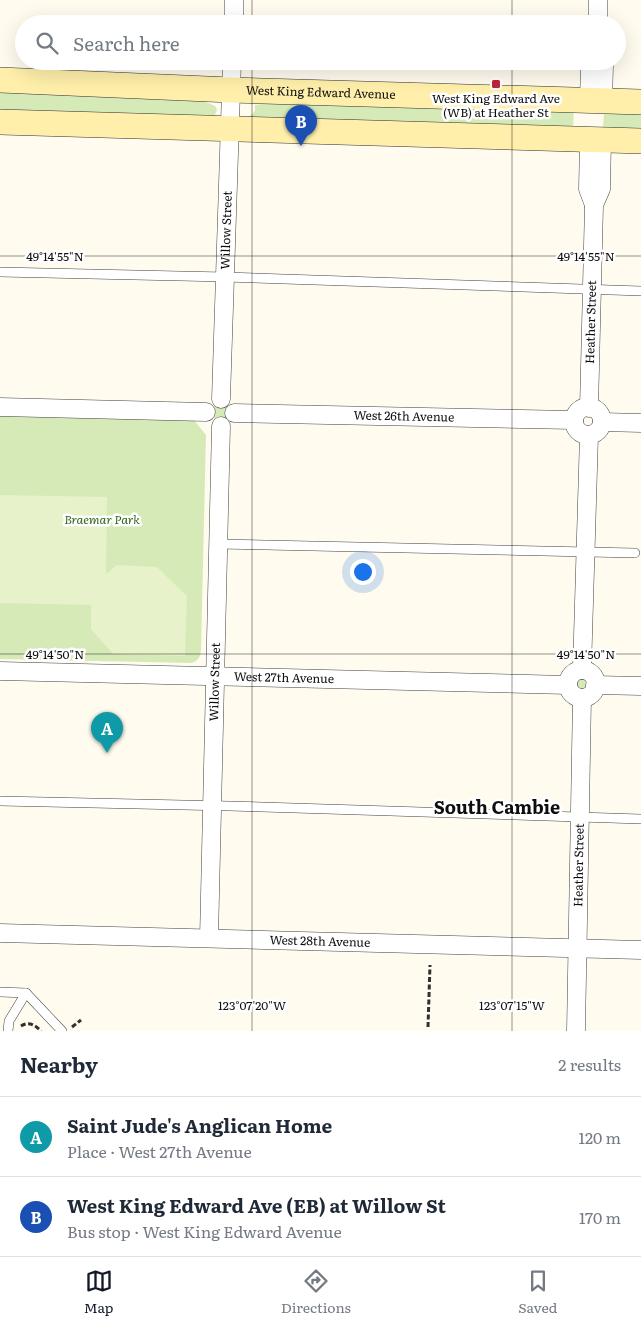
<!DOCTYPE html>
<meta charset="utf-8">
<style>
:root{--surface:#fff;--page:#f6f6f7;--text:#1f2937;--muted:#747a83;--line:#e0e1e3;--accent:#111827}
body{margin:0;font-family:Literata,serif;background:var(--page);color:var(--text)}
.you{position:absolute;left:362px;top:571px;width:18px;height:18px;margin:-12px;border:4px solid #fff;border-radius:50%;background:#1a73e8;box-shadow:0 0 0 8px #1a73e833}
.badge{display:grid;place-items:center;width:32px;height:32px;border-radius:50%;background:var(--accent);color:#fff;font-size:16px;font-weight:700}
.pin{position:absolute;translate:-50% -41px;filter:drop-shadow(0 1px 2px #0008)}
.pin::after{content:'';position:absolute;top:26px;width:18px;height:15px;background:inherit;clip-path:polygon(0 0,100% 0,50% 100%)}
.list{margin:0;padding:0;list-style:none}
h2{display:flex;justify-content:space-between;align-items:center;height:65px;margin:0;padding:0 20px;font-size:21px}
h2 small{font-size:16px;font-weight:400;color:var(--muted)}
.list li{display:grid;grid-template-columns:32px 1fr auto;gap:15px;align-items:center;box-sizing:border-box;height:80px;padding:0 20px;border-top:1px solid var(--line)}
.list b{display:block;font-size:19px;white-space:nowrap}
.list p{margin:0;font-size:16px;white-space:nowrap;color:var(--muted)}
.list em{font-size:16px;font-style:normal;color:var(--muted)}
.icon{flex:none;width:28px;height:28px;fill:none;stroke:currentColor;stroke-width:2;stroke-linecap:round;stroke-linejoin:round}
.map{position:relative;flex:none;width:641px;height:1031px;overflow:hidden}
.search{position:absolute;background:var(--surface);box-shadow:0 5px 20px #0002;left:15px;right:15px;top:15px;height:55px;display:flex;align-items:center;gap:12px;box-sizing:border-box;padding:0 18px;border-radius:28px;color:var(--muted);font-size:19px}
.sheet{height:225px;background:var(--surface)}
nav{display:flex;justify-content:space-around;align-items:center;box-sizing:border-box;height:70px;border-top:1px solid var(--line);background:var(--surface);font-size:14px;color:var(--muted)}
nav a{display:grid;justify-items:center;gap:2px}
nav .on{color:var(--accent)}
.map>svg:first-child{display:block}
</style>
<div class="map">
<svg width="641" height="1031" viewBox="0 0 641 1031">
<rect width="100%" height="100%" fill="#fffbef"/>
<!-- green -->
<g fill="#d6eab8">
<path d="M 0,90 L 187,98 L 206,102 L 215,106 L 217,110 L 215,115 L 211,118 L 0,111 Z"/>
<path d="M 269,103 L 574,109 L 573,128 L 248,118 L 255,111 L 255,105 Z"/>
<path d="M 641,112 L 641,131 L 603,128 L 604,113 Z"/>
<circle cx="221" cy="412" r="9"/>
<path d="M 0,414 L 193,419 L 206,435 L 201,650 C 200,658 198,661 191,663 L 0,659 Z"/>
<circle cx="582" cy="684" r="9"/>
</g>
<!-- pitch -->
<path fill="#e7f1ca" d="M 0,495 L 107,497 L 106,574 L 117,565 L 157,567 L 187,596 L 185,656 L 113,654 L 91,629 L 91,605 L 0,603 Z"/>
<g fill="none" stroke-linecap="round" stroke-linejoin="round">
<!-- service casing -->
<g stroke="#414141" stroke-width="10">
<g id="service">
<path d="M 0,272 L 225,277 L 641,291"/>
<path d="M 218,544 L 635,553"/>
<path d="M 0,801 L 229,806 L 641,819"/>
<path d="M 0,992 L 26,993 L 62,1031"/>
<path d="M 8,1031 L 9,1021 L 26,993"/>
</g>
</g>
<!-- minor casing -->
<g stroke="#414141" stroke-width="19">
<g id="minor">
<path d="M 234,24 L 234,0"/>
<path d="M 598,24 L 598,0"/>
<path d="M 602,61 L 604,66 L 603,101"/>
<path d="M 589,100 L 590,65 L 592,61"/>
<path d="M 589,140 L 588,189 L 594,205"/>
<path id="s1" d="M 221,399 L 232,61"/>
<path d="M 0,407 L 206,412"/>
<circle cx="588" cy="421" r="14"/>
<path id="s2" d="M 589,408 L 594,205 L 601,189 L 602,140"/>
<path id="s3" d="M 234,413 L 574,420"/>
<path d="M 602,422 L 641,423"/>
<path d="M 582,670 L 589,435"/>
<circle cx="582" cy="684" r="14"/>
<path id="s4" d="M 0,671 L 568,685"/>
<path d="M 595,685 L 641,686"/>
<path id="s5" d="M 0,933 L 641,950"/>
<path id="s6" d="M 209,938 L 221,426"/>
<path id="s7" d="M 576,1031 L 582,698"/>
</g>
</g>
<!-- secondary casing -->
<g stroke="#303030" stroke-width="26">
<g id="secondary">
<path id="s8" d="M 0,80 L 231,90 L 641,102"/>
<path d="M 0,122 L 641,141"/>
</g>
</g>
<!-- path -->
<g stroke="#303030" stroke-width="3" stroke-dasharray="5 2.5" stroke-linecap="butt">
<path d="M 21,1026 C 29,1021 35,1025 41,1031"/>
<path d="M 72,1027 L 81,1020"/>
<path d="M 428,1027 L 430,965"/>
</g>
<!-- service -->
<use href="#service" stroke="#fff" stroke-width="9"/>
<!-- minor -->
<use href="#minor" stroke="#fff" stroke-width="18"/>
<!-- secondary -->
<use href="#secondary" stroke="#ffefaa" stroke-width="25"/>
</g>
<!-- ticks -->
<path fill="none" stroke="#0e0e0e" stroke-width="1" stroke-opacity="0.45" d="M 252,0 L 252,24M 512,0 L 512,24M 252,61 L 252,1031M 512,61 L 512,1031M 0,256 L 641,256M 0,654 L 641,654"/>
<!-- markers -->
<rect fill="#c02538" stroke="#fff" stroke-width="2" x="491" y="79" width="10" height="10" rx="2.5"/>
<g text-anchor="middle" stroke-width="5" stroke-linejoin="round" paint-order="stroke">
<!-- street labels -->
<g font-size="12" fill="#0e0e0e" stroke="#fff">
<text dy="4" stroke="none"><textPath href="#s8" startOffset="321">West King Edward Avenue</textPath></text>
<text dy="4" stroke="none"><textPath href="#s1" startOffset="169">Willow Street</textPath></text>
<text dy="4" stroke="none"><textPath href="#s2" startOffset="86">Heather Street</textPath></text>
<text dy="4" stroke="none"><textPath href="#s3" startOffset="170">West 26th Avenue</textPath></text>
<text dy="4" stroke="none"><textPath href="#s4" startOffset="284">West 27th Avenue</textPath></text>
<text dy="4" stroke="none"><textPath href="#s6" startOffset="256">Willow Street</textPath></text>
<text dy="4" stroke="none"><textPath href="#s7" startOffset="166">Heather Street</textPath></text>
<text dy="4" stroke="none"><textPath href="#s5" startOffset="320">West 28th Avenue</textPath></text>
</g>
<!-- poi labels -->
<g font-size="12" fill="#0e0e0e" stroke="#fff">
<text x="496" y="103">West King Edward Ave<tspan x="496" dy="14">(WB) at Heather St</tspan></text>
</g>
<!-- park labels -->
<g font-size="12" font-style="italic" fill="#32671e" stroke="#fff">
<text x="102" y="524">Braemar Park</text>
</g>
<!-- district labels -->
<g font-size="18" font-weight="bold" fill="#0e0e0e" stroke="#fff">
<text x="497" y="814">South Cambie</text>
</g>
</g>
<g font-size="12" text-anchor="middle" fill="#0e0e0e" stroke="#fff" stroke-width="5" stroke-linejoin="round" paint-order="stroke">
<text x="55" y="261">49°14'55"N</text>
<text x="586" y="261">49°14'55"N</text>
<text x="55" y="659">49°14'50"N</text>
<text x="586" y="659">49°14'50"N</text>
<text x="252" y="1010">123°07'20"W</text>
<text x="512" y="1010">123°07'15"W</text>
</g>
</svg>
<div class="you"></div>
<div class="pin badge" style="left:107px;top:753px;background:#0f9aa8">A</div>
<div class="pin badge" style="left:301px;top:146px;background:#1a4fb4">B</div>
<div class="search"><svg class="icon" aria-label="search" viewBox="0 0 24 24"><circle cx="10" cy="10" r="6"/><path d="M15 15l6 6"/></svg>Search here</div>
</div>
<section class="sheet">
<h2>Nearby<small>2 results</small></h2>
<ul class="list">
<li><span class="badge" style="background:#0f9aa8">A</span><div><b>Saint Jude's Anglican Home</b><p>Place · West 27th Avenue</p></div><em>120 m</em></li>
<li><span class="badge" style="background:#1a4fb4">B</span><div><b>West King Edward Ave (EB) at Willow St</b><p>Bus stop · West King Edward Avenue</p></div><em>170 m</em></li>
</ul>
</section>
<nav>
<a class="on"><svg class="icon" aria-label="map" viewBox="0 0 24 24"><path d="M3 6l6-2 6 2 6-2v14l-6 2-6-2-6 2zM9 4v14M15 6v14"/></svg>Map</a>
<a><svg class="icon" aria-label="directions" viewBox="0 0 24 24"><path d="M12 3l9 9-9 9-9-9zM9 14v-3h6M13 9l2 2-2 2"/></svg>Directions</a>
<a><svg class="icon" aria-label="saved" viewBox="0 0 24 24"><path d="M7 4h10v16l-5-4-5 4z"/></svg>Saved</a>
</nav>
